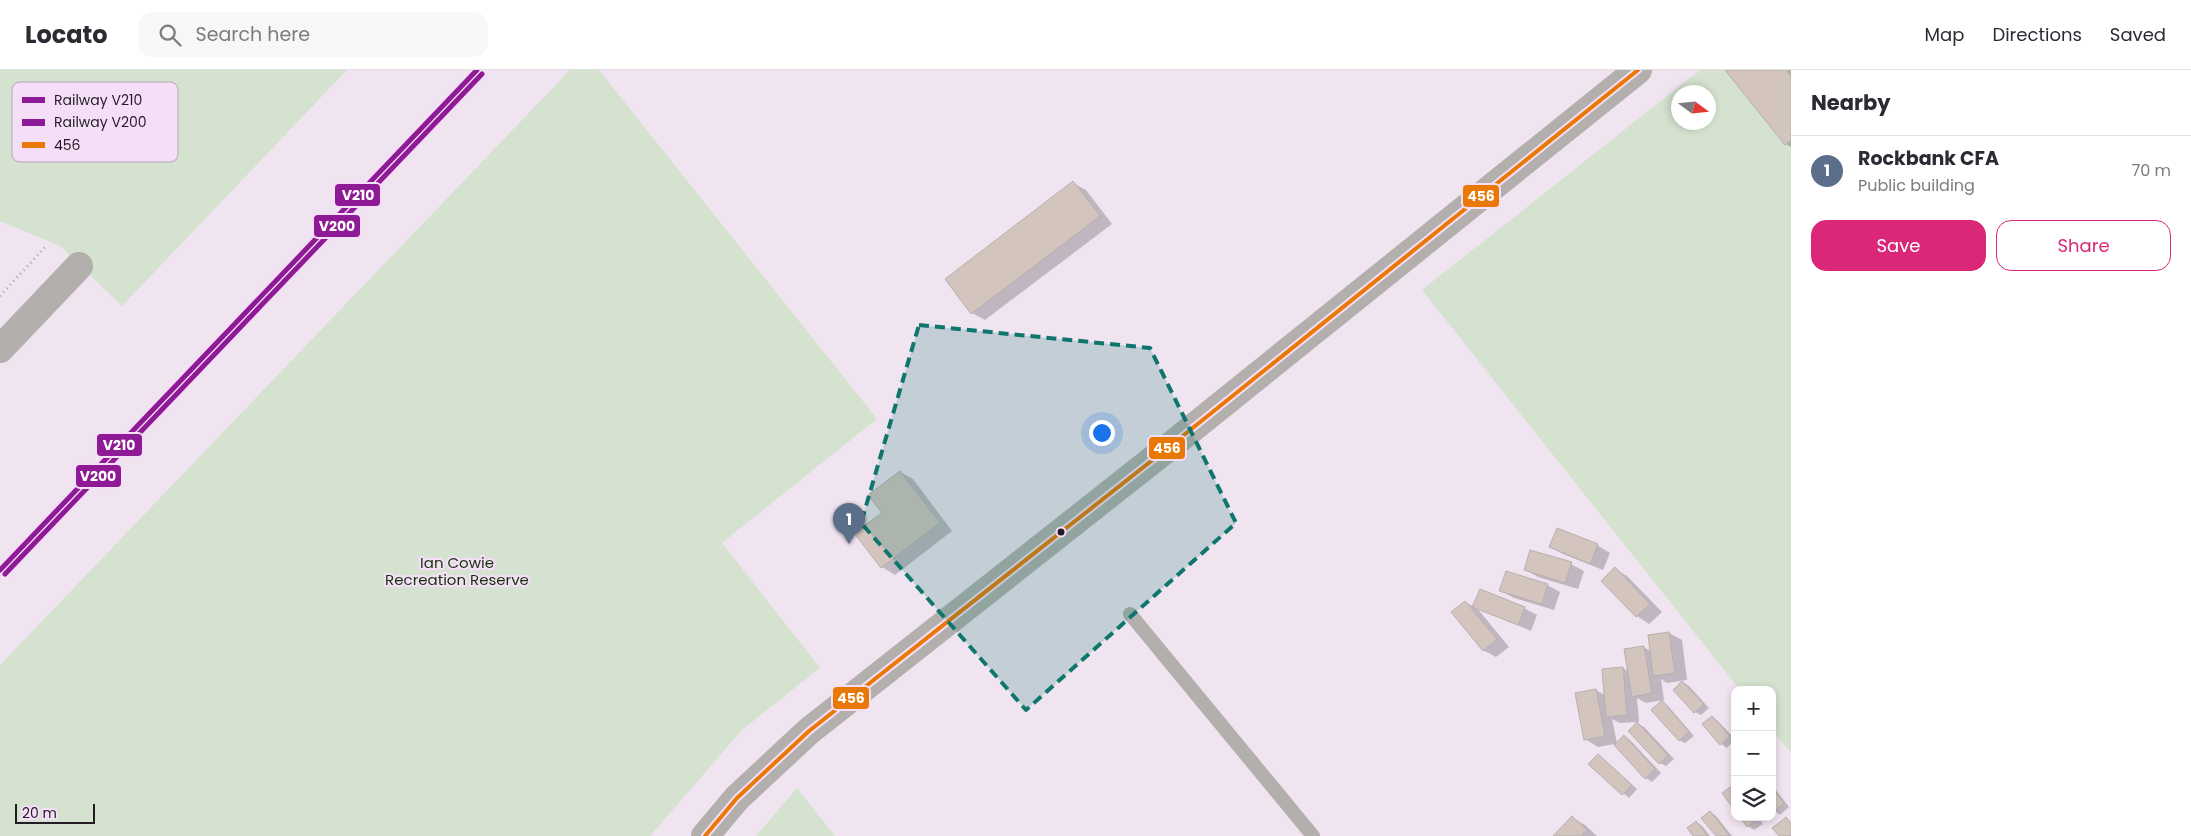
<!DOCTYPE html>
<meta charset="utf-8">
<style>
:root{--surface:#fff;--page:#f7f7f7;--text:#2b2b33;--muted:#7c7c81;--line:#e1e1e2;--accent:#db2777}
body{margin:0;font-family:Poppins,sans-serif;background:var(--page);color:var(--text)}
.controls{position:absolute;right:15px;bottom:15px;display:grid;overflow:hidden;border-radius:10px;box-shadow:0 2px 8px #0003}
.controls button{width:45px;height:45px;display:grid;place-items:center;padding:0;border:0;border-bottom:1px solid var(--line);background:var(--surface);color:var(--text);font:25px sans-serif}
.compass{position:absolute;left:1671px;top:15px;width:45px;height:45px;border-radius:50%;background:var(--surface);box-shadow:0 2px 8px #0003;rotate:105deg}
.scale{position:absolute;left:15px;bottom:12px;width:80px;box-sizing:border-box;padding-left:5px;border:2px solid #241c25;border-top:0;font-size:14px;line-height:18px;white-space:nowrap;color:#241c25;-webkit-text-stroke:4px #f5def7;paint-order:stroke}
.you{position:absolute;left:1101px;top:362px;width:18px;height:18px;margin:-12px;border:4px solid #fff;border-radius:50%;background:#1a73e8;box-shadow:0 0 0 8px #1a73e833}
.badge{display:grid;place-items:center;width:32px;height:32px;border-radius:50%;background:var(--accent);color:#fff;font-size:16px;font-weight:700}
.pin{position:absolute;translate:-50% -41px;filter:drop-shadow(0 1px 2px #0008)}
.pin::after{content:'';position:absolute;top:26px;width:18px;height:15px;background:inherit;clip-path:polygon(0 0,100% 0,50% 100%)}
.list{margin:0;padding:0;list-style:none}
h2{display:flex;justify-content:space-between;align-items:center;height:65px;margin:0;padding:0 20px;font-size:21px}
h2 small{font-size:16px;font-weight:400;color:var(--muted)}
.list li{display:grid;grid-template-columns:32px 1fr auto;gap:15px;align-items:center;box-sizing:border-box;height:70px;padding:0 20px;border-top:1px solid var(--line)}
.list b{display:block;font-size:19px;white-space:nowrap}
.list p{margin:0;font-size:16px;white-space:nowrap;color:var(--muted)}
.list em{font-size:16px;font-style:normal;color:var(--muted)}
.actions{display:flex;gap:10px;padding:15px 20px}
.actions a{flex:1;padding:11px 0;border:1px solid var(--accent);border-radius:15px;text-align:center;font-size:18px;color:var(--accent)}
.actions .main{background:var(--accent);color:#fff}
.icon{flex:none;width:28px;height:28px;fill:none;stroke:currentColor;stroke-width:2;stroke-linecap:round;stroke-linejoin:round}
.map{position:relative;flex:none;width:1791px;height:766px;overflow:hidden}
header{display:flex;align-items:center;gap:30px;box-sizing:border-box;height:70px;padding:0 25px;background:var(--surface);border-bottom:1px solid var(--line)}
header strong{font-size:24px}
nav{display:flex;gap:28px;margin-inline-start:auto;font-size:18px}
.search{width:350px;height:45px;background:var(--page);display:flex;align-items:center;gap:12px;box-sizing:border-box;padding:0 18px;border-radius:15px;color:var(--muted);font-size:19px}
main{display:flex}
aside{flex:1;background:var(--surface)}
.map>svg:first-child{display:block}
</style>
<header>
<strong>Locato</strong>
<div class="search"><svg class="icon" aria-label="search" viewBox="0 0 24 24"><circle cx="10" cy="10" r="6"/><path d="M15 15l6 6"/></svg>Search here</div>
<nav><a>Map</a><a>Directions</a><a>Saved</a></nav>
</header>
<main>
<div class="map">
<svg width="1791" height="766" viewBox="0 0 1791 766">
<rect width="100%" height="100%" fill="#f0e4f1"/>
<!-- green -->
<g fill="#d4e2cf" fill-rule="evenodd">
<path d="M 0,0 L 347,0 L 122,236 L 60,176 L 0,151 Z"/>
<path d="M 570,0 L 599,0 L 877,349 L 722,473 L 820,598 L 742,660 L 650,766 L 0,766 L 0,595 Z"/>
<path d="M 1700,0 L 1791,0 L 1791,683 L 1772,660 L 1772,620 L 1740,620 L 1422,220 ZM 1678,22 L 1708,22 L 1708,52 L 1678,52 Z"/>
<path d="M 797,718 L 835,766 L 756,766 Z"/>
</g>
<!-- shadow -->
<g fill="#0003">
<path d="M 1726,0 L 1791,0 L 1791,77 L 1786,74 Z"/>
<path d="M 1073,113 L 1086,120 L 1112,154 L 985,250 L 972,243 Z"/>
<path d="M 900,402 L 913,409 L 952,461 L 895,505 L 882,497 L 884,443 Z"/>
<path d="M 1597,475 L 1610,483 L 1603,500 L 1563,484 L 1550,477 Z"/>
<path d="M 1571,494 L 1584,501 L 1578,519 L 1538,507 L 1526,500 Z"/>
<path d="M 1615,499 L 1627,506 L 1662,542 L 1649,554 L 1637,546 Z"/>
<path d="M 1547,515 L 1560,522 L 1554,540 L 1514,528 L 1501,521 Z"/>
<path d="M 1465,532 L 1474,537 L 1524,538 L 1537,545 L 1531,561 L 1477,538 L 1509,577 L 1496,587 L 1483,580 Z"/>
<path d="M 1669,563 L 1682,570 L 1687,610 L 1667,613 L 1661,609 L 1664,630 L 1646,633 L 1637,628 L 1639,652 L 1620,653 L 1612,649 L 1617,673 L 1624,666 L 1630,670 L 1661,703 L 1652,712 L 1646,708 L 1615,674 L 1598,677 L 1585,669 L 1596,620 L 1606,626 L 1623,598 L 1629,602 L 1643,577 L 1652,582 L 1649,566 Z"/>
<path d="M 1683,612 L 1689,616 L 1709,638 L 1701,645 L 1695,642 Z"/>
<path d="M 1662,632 L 1668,636 L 1694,666 L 1685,673 L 1679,670 Z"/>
<path d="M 1712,647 L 1718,651 L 1735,669 L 1727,678 L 1721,674 Z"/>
<path d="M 1638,654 L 1644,657 L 1674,689 L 1666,696 L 1660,693 Z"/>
<path d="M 1599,685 L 1637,719 L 1629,728 L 1590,694 Z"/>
<path d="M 1772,715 L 1789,737 L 1780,745 L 1772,739 Z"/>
<path d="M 1710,742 L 1716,746 L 1732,766 L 1718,766 Z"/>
<path d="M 1741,747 L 1758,747 L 1763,754 L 1754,760 L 1748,756 Z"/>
<path d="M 1572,748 L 1585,755 L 1597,766 L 1554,766 Z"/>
<path d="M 1696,752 L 1702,756 L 1710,766 L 1694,766 Z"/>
</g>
<!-- building -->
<g fill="#d3c5be" stroke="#b8afb1">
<path d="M 1725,0 L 1786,0 L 1791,6 L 1791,70 L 1785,75 Z"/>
<path d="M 1073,111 L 1100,146 L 971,244 L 945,209 Z"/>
<path d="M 900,401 L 940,453 L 881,498 L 854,463 L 882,443 L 868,425 Z"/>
<path d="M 1557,458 L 1598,474 L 1590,494 L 1549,477 Z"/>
<path d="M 1530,480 L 1572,492 L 1565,513 L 1524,500 Z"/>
<path d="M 1615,497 L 1650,534 L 1636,547 L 1601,511 Z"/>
<path d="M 1506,501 L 1548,514 L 1542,534 L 1499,521 Z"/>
<path d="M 1480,519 L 1525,537 L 1518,555 L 1472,537 Z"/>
<path d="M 1465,531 L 1497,569 L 1483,581 L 1451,542 Z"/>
<path d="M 1669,562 L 1675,603 L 1653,606 L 1648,565 Z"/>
<path d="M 1644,576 L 1652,623 L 1632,627 L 1624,579 Z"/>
<path d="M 1623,597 L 1627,645 L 1606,647 L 1602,599 Z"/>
<path d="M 1682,611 L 1704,634 L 1694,643 L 1673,620 Z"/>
<path d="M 1596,619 L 1605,666 L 1584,670 L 1575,623 Z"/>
<path d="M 1662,630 L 1689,662 L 1679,671 L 1651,640 Z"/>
<path d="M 1712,646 L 1730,666 L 1720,675 L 1702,654 Z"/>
<path d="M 1637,652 L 1668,685 L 1659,694 L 1628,661 Z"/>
<path d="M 1624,665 L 1655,699 L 1645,709 L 1614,675 Z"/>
<path d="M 1598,684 L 1632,715 L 1622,725 L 1588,694 Z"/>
<path d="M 1732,716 L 1735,719 L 1735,741 L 1722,723 Z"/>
<path d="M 1772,718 L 1784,733 L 1773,742 L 1772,742 Z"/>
<path d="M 1710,741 L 1730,766 L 1716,766 L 1701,748 Z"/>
<path d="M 1572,746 L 1587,760 L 1581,766 L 1553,766 Z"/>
<path d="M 1740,747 L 1755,747 L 1757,750 L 1747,757 Z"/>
<path d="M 1786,747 L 1791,753 L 1791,766 L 1779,766 L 1772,758 Z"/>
<path d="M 1696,751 L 1708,766 L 1693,766 L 1687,758 Z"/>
</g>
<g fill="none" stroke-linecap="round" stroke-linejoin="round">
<!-- path -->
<path stroke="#aca8a9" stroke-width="3" stroke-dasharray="1 4" stroke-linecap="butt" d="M 0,226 L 47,175"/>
<!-- lane -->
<path stroke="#b2afad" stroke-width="14" d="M 1130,544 L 1313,766"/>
<!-- street -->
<g stroke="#b2afad" stroke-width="28">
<path d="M 0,279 L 79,196"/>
<path d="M 705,766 L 737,728 L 809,661 L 1174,373 L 1638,0"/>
</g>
<!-- bus-1 casing -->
<g stroke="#f5def7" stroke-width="8">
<path id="bus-1" d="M 705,766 L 737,728 L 809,661 L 1174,373 L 1638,0"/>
</g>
<!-- bus-1 -->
<use href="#bus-1" stroke="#e97804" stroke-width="4"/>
<!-- rail-1 casing -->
<g stroke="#f5def7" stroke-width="9">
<path id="rail-1" d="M 0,500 L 477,0"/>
</g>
<!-- rail-2 casing -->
<g stroke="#f5def7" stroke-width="9">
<path id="rail-2" d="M 5,504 L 482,4"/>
</g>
<!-- rail-1 -->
<use href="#rail-1" stroke="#8f1a95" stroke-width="5"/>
<!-- rail-2 -->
<use href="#rail-2" stroke="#8f1a95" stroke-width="5"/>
</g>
<!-- marked area -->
<path fill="#0f766e" fill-opacity="0.2" stroke="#0f766e" stroke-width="4" stroke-dasharray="10 6" stroke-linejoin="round" d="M 919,255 L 1150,278 L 1236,453 L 1026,640 L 861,453 Z"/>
<!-- markers -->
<circle fill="#241c25" stroke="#f5def7" stroke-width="2" cx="1061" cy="462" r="4.5"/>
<g text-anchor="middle" stroke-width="4.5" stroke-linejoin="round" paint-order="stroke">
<!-- park labels -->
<g font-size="15" fill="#133308" stroke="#f5def7">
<text x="457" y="498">Ian Cowie<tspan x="457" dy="17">Recreation Reserve</tspan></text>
</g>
</g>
<!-- legend -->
<rect x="12" y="12" width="166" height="80" rx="8" fill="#f5def7" stroke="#b6a4b8" stroke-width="1"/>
<rect x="22" y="27" width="23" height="6" fill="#8f1a95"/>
<rect x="22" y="49" width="23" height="7" fill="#8f1a95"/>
<rect x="22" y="72" width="23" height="6" fill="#e97804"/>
<g font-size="14" fill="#241c25">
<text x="54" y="35">Railway V210</text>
<text x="54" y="57">Railway V200</text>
<text x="54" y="80">456</text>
</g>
<g stroke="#f5def7" stroke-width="2">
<rect x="334" y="113" width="47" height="24" rx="5" fill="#8f1a95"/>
<rect x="1462" y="114" width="38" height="24" rx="5" fill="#e97804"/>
<rect x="313" y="144" width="48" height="24" rx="5" fill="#8f1a95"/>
<rect x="96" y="363" width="47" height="24" rx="5" fill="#8f1a95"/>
<rect x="1148" y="366" width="38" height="24" rx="5" fill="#e97804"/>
<rect x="75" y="394" width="47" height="24" rx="5" fill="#8f1a95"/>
<rect x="832" y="616" width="38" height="24" rx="5" fill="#e97804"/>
</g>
<g font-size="14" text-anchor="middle" font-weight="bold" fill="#fff">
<text x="358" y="130">V210</text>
<text x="1481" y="131">456</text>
<text x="337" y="161">V200</text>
<text x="119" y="380">V210</text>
<text x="1167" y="383">456</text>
<text x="98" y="411">V200</text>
<text x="851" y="633">456</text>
</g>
</svg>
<div class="controls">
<button>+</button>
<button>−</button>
<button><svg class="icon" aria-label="layers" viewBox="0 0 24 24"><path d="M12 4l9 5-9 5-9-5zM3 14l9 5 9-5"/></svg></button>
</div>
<svg class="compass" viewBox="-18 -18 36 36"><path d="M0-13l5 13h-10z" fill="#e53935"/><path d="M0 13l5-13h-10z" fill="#7c7c81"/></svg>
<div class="scale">20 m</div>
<div class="you"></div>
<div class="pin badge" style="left:849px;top:474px;background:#5c6f8a">1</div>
</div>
<aside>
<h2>Nearby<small></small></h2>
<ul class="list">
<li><span class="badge" style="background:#5c6f8a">1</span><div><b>Rockbank CFA</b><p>Public building</p></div><em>70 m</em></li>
</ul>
<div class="actions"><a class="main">Save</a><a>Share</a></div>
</aside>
</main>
